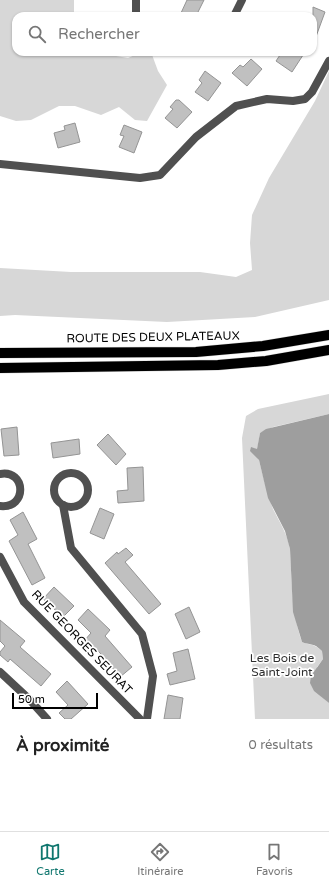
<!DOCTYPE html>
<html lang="fr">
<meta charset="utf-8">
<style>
:root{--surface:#fff;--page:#f6f6f6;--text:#222;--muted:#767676;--line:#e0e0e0;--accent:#0f766e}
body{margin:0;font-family:"Varela Round",sans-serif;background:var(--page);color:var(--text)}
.scale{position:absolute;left:12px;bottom:10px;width:86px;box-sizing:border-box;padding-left:4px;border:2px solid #000;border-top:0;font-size:11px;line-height:14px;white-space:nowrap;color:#000;-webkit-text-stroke:3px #fff;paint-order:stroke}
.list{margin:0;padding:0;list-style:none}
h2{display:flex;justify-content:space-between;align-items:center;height:52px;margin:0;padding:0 16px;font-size:17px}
h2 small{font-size:13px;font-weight:400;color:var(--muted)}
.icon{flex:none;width:22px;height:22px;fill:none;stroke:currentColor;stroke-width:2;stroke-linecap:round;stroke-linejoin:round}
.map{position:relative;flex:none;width:329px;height:719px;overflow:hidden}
.search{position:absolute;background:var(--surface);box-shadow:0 1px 3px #0004;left:12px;right:12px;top:12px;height:44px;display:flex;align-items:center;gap:10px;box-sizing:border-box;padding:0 14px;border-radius:12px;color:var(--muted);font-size:15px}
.sheet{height:112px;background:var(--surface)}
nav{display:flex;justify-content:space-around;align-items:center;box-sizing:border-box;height:56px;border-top:1px solid var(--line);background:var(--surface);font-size:11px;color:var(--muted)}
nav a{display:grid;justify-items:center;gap:2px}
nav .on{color:var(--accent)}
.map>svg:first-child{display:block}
</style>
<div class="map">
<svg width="329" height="719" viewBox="0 0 329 719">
<rect width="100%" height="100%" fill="#fff"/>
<!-- green -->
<g fill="#d7d7d7">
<path d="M 0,0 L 74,0 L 74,16 L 16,16 L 16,52 L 92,52 L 128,58 L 142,52 L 151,52 L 158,71 L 167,85 L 147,121 L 135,120 L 119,107 L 101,115 L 75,106 L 59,106 L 31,120 L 16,121 L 0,116 Z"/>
<path d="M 329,71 L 329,300 L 255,317 L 167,322 L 15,315 L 0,316 L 0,268 L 71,272 L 200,272 L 236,277 L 252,270 L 250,243 L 252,215 L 269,178 L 315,101 Z"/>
<path d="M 329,394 L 329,414 L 273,427 L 260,433 L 256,456 L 259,460 C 263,476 267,493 273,509 C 280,523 287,533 290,549 C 292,582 291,609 302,642 C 312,646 313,643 322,651 L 323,659 L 317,667 L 321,696 L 329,703 L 329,719 L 255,719 L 242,438 L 246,416 L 258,409 Z"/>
</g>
<!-- water -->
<path fill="#9e9e9e" d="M 329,414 L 329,703 L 314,691 L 310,683 L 311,676 L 323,659 L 322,651 C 313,642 312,646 302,642 L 293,612 L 290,549 L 285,531 L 268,498 L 259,460 L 250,451 L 251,447 L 257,449 L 260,433 L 266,429 Z"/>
<!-- building -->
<g fill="#c0c0c0" stroke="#949494">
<path d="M 187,0 L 204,0 L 196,16 L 186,16 L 181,13 Z"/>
<path d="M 313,7 L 325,12 L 314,42 L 313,42 Z"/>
<path d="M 282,52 L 305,52 L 292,72 L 276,61 Z"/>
<path d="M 251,59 L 262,69 L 247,86 L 232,73 L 240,65 L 243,67 Z"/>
<path d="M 205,71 L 221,83 L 208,101 L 195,92 L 202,83 L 199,80 Z"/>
<path d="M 176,100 L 179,100 L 192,112 L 177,128 L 165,118 L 173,109 L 170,107 Z"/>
<path d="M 75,123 L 80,142 L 58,148 L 54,133 L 65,130 L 64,126 Z"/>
<path d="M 124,125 L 142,132 L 134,153 L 119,147 L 124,136 L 120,135 Z"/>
<path d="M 17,427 L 19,455 L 4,456 L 1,429 Z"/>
<path d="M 108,434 L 126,454 L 116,465 L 97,445 Z"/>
<path d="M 79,439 L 80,454 L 53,458 L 51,443 Z"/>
<path d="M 143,467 L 144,501 L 118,503 L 117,491 L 128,490 L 127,468 Z"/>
<path d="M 100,508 L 114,514 L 104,539 L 90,533 Z"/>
<path d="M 23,512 L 37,539 L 28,544 L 45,578 L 32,585 L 9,541 L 18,535 L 10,520 Z"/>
<path d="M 126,548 L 133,555 L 125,562 L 161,604 L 149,614 L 105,563 L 117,552 L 118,554 Z"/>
<path d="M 54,587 L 74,606 L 63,617 L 43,599 Z"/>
<path d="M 189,607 L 200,632 L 186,639 L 175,614 Z"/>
<path d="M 88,609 L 110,630 L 105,636 L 132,667 L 120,677 L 95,647 L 93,649 L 84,641 L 91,633 L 78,620 Z"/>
<path d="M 0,620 L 25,641 L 20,647 L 51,674 L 41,686 L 10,659 L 8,662 L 0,655 L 0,652 L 5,646 L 0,641 Z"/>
<path d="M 188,649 L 195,679 L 170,685 L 167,674 L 177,671 L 173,653 Z"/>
<path d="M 67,681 L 88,704 L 71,719 L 65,719 L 59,713 L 68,705 L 56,692 Z"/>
<path d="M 168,695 L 183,698 L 180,719 L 164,719 Z"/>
</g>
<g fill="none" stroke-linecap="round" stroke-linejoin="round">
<!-- primary casing -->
<g stroke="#dbdbdb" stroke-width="11">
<g id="primary">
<path d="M 0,353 L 196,352 L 263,346 L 329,335"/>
<path d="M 0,368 L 218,365 L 266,361 L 329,350"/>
</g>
</g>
<!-- street -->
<g stroke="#505050" stroke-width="8">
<path d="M 136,0 L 136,16"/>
<path d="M 234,16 L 242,0"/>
<path d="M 0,164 L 140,178 L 160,175 L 196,137 L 236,106 L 267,99 L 293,101 L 305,99 L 312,92 L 329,61"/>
<circle cx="71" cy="490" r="17"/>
<path d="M 0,474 C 26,469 28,509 0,506"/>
<path d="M 63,505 L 71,548 L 142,634 L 153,676 L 147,719"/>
<path d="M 0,557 L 24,602 L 140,719"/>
<path d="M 0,672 L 29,699 L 47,719"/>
</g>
<!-- primary -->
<use href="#primary" stroke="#000" stroke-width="10"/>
</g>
<g text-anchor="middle" stroke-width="3.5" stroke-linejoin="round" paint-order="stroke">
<!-- street labels -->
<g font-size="12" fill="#000" stroke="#fff">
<text transform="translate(153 337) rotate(-1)" y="4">ROUTE DES DEUX PLATEAUX</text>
<text transform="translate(82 642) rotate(46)" y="4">RUE GEORGES SEURAT</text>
</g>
<!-- park labels -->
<g font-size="12" fill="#2e2e2e" stroke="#fff">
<text x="282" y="662">Les Bois de<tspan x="282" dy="14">Saint-Joint</tspan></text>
</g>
</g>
</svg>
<div class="scale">50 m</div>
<div class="search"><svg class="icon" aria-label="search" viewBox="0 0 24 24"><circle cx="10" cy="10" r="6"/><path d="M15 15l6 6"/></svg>Rechercher</div>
</div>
<section class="sheet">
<h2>À proximité<small>0 résultats</small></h2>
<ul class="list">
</ul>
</section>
<nav>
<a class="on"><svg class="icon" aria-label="map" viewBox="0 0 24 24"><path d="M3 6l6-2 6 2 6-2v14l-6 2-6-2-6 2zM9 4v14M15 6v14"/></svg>Carte</a>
<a><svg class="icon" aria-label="directions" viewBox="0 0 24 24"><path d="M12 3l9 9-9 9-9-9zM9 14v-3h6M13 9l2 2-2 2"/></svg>Itinéraire</a>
<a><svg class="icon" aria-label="saved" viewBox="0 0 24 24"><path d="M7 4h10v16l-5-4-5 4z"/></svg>Favoris</a>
</nav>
